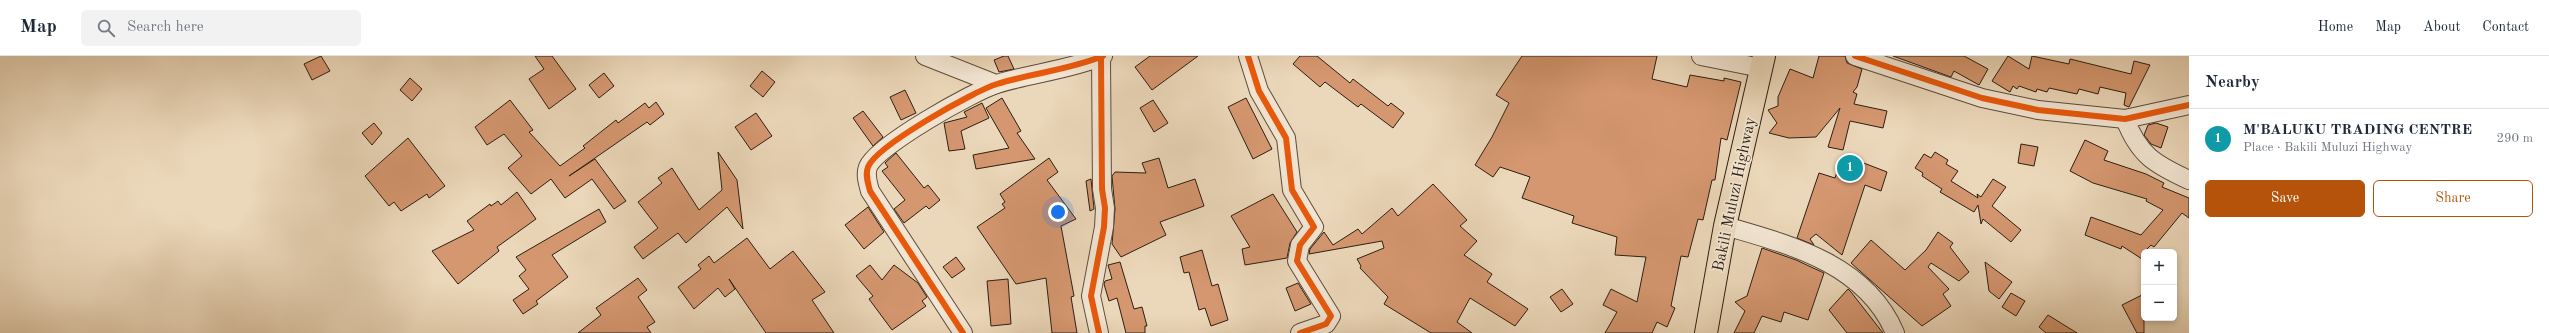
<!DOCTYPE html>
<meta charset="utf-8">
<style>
:root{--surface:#fff;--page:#f2f2f3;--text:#1f2937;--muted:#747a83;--line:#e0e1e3;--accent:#b45309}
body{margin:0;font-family:"Old Standard TT",serif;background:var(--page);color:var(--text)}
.controls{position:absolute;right:12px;bottom:12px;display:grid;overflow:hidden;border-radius:6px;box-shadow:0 2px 6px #0003}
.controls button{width:36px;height:36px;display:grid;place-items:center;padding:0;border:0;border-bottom:1px solid var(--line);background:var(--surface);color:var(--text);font:20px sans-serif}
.you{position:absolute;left:1058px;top:156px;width:14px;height:14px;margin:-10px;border:3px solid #fff;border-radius:50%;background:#1a73e8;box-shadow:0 0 0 6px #1a73e833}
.badge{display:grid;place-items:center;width:26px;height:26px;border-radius:50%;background:var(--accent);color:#fff;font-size:13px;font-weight:700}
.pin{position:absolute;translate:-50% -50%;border:2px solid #fff;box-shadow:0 1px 4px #0006}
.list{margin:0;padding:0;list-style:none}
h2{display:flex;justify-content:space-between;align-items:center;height:52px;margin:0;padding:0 16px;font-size:17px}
h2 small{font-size:13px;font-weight:400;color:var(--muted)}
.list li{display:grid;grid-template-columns:26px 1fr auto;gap:12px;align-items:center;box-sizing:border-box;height:60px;padding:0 16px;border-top:1px solid var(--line)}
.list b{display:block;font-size:15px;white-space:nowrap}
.list p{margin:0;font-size:13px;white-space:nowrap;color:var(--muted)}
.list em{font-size:13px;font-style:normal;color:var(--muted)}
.actions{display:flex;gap:8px;padding:12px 16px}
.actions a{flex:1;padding:9px 0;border:1px solid var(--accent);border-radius:6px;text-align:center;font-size:14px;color:var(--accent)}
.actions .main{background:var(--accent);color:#fff}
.icon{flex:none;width:22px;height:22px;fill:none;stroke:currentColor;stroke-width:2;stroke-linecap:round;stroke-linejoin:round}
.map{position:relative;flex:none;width:2189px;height:277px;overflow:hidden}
header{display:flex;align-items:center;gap:24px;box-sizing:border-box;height:56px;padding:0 20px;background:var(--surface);border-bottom:1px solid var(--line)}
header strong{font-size:19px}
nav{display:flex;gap:22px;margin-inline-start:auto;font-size:14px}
.search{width:280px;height:36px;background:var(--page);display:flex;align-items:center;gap:10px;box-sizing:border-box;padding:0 14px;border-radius:6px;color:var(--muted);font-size:15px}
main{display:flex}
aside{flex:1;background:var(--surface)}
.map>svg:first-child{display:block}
</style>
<header>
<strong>Map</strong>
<div class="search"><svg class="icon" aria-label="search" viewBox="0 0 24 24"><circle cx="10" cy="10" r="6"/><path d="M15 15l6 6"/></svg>Search here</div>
<nav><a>Home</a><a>Map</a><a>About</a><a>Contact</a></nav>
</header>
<main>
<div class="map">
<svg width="2189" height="277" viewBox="0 0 2189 277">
<rect width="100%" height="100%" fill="#ebd7b9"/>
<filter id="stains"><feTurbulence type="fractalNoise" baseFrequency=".005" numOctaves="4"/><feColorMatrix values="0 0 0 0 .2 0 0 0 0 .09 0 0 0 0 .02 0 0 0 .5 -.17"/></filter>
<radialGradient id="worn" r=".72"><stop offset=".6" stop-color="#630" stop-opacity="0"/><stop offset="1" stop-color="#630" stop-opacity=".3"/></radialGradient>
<!-- building -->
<g fill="#d59770" stroke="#2c1f12">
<path d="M 321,0 L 330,15 L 312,24 L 304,8 Z"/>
<path d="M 535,0 L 552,0 L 576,33 L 549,53 L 529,23 L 544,13 Z"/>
<path d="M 1004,0 L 1008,0 L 1014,13 L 999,16 L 994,4 Z"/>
<path d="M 1150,0 L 1198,0 L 1152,34 L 1135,11 Z"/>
<path d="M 1300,0 L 1317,0 L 1350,27 L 1353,23 L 1388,50 L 1391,47 L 1404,57 L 1393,72 L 1361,48 L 1358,51 L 1325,26 L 1320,31 L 1293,8 Z"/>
<path d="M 1522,0 L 1657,0 L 1652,23 L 1687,31 L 1690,19 L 1724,25 L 1724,22 L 1741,26 L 1727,84 L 1721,82 L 1715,124 L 1712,124 L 1703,164 L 1698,163 L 1688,201 L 1681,200 L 1671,250 L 1675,252 L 1667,271 L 1657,266 L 1652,277 L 1605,277 L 1617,256 L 1603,249 L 1611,233 L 1637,246 L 1646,201 L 1615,199 L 1617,181 L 1572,167 L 1574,160 L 1522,142 L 1530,121 L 1500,111 L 1493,121 L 1475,109 L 1492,81 L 1509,47 L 1496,39 Z"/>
<path d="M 1819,0 L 1845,0 L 1847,7 L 1862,13 L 1857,31 L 1853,36 L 1857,38 L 1854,48 L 1887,55 L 1883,72 L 1850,65 L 1843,94 L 1828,91 L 1840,52 L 1816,81 L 1789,82 L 1769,77 L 1777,67 L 1768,54 L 1778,50 L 1778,41 L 1790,13 L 1813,22 Z"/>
<path d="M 1893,0 L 1964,0 L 1988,13 L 1979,29 L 1954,15 L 1951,21 Z"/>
<path d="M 2008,0 L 2029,13 L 2032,0 L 2069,8 L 2070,3 L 2131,18 L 2134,5 L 2150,9 L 2129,51 L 2124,49 L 2126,37 L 2100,31 L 2098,38 L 2079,33 L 2077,38 L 2049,32 L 2047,36 L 2037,33 L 2036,36 L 2019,30 L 2017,33 L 2013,30 L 2010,36 L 1992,25 Z"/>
<path d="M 762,15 L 775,26 L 763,41 L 750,30 Z"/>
<path d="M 604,17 L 614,30 L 599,42 L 589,29 Z"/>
<path d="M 410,22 L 422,33 L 412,45 L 400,34 Z"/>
<path d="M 905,34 L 916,57 L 901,64 L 890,41 Z"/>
<path d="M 1002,42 L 1021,75 L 1017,77 L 1035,103 L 976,113 L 973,99 L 1009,92 L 986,52 Z"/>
<path d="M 1246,42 L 1272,93 L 1253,103 L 1228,51 Z"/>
<path d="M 510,44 L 533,74 L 529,76 L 560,110 L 585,92 L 583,90 L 616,64 L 618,67 L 645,47 L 649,52 L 656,46 L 664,58 L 650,69 L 647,66 L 569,120 L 595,103 L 626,145 L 614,153 L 592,123 L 565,142 L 551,123 L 531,138 L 508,112 L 522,100 L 504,78 L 487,89 L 475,71 Z"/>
<path d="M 1153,44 L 1168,67 L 1154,76 L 1140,52 Z"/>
<path d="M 982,47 L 989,62 L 961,75 L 965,93 L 949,95 L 944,67 L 967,61 L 964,56 Z"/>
<path d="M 863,55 L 883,81 L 873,90 L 853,62 Z"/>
<path d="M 756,57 L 772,80 L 751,94 L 735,71 Z"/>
<path d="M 374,67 L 382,77 L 372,89 L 362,77 Z"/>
<path d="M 2156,67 L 2168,71 L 2161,92 L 2151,88 L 2144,79 L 2148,69 Z"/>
<path d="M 408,82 L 445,130 L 429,142 L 427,138 L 401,155 L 394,146 L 389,150 L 365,120 Z"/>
<path d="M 2085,84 L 2108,95 L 2104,104 L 2146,118 L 2164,127 L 2162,131 L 2189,142 L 2189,162 L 2182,157 L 2154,191 L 2151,189 L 2144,196 L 2142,203 L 2122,190 L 2121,193 L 2085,179 L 2091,161 L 2141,179 L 2163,154 L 2146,145 L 2147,143 L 2093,127 L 2070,115 Z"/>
<path d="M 2021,88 L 2038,91 L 2034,110 L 2018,107 Z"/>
<path d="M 718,96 L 737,124 L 743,173 L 727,151 L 686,187 L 678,177 L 643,203 L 634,191 L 658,172 L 638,146 L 662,127 L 658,122 L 672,112 L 699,154 L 722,134 Z"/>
<path d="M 1935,96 L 1948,104 L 1946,108 L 1958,115 L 1951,125 L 1978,142 L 1977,138 L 1981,141 L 1993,123 L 2006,131 L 1992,150 L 2021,174 L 2011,186 L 1983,163 L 1981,168 L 1978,149 L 1974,156 L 1940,136 L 1942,133 L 1922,120 L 1923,117 L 1915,112 L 1924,98 L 1931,102 Z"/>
<path d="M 896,97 L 924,132 L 928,129 L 940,144 L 929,153 L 926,150 L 904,167 L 894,153 L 905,144 L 882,115 L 888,111 L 885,107 Z"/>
<path d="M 1843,99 L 1887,116 L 1881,135 L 1865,129 L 1842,199 L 1816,178 L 1810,183 L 1814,189 L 1797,182 L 1819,117 L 1835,122 Z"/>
<path d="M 1049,102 L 1058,116 L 1047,124 L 1076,163 L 1061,170 L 1074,240 L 1071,241 L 1077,277 L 1052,277 L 1046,222 L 1016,228 L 977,171 L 1005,152 L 1002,148 L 1005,146 L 1000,138 Z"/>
<path d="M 1159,102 L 1168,132 L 1195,123 L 1204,150 L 1160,166 L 1166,179 L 1121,201 L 1112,188 L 1115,153 L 1112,120 L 1115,116 L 1146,117 L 1142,107 Z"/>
<path d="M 1091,123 L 1094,153 L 1090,155 L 1086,125 Z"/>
<path d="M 1433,128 L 1467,164 L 1460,170 L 1477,185 L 1464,199 L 1492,218 L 1487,226 L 1528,253 L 1515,270 L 1470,242 L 1457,266 L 1472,277 L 1431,277 L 1384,248 L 1388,241 L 1360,212 L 1361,210 L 1357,203 L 1384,192 L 1382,185 L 1309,198 L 1310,193 L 1324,176 L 1333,189 L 1358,173 L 1362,178 L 1392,152 L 1398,160 Z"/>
<path d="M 517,136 L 536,163 L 497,191 L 499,195 L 458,228 L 432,195 L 474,174 L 467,165 L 490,148 L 491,150 L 498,145 L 501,149 Z"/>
<path d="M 1273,138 L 1297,176 L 1290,187 L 1287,202 L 1245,209 L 1242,193 L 1250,191 L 1231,160 Z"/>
<path d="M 868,151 L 884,176 L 864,193 L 845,169 Z"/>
<path d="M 599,153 L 606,166 L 552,199 L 568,221 L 536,245 L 538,248 L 523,258 L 513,244 L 529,233 L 519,220 L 526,214 L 516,201 Z"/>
<path d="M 1938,176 L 1953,187 L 1950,191 L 1969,216 L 1959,225 L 1931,207 L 1928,211 L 1949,233 L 1943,238 L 1951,250 L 1922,270 L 1851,207 L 1871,184 L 1905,214 L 1926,194 Z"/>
<path d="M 747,182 L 770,213 L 793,195 L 825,236 L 812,244 L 834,277 L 766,277 L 729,223 L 735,233 L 725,241 L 718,232 L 694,253 L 678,231 L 701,213 L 698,209 L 709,200 L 714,207 Z"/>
<path d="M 1762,192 L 1796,204 L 1824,217 L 1808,264 L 1784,256 L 1781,266 L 1762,260 L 1754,277 L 1734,277 L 1745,255 L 1735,246 L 1747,240 Z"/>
<path d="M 1202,194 L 1212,230 L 1218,228 L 1228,264 L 1211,270 L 1205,252 L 1199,254 L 1189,216 L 1184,217 L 1180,201 Z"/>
<path d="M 956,201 L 965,213 L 952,222 L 943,211 Z"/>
<path d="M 1120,206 L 1134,253 L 1142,251 L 1147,270 L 1145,270 L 1145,277 L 1126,277 L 1117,242 L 1109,245 L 1104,228 L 1105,225 L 1112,223 L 1108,209 Z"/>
<path d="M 1985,206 L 2012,226 L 1999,243 L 1989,235 Z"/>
<path d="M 870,209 L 882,224 L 894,209 L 918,227 L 927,241 L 922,245 L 926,250 L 892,274 L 869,243 L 873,240 L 856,220 Z"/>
<path d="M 638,222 L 647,234 L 638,241 L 655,266 L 647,271 L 651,277 L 578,277 L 601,259 L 596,252 Z"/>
<path d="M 1008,223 L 1011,268 L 991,270 L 987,225 Z"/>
<path d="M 1298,227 L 1311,248 L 1295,255 L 1286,232 Z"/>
<path d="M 1562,233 L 1573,248 L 1561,256 L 1550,241 Z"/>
<path d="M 1848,233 L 1851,236 L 1883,277 L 1847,277 L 1829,254 Z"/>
<path d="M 2011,237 L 2025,245 L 2016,260 L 2002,251 Z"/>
<path d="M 2144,238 L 2144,277 L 2137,277 L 2122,249 Z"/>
<path d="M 2048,259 L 2077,277 L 2046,277 L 2039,271 Z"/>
</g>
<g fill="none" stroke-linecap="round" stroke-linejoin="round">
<!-- street casing -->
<g stroke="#5c4d3c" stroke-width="20">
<g id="street">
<path d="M 925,0 L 996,28"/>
<path d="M 1248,0 L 1259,35 L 1286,82 L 1292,134 L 1314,171 L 1300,189 L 1297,205 L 1331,260 L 1326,268 L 1300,277"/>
<path d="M 1701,0 L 1761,12"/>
<path d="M 1855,0 L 1982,42 L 2038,54 L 2125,63 L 2189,49"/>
<path d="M 2125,63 C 2139,99 2154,108 2189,124"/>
<path d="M 1725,170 C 1791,189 1866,208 1895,277"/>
<path d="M 963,277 L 870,135 C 868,127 865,119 868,111 C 876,90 974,35 997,28 C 1032,17 1069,14 1103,0"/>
<path d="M 1099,277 L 1091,240 L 1104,171 L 1105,152 L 1102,133 L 1101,1"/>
</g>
</g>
<!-- highway casing -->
<g stroke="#2c1f12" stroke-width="24">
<path id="highway" d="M 1706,277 L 1725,170 L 1764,0"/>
</g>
<!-- street -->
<use href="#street" stroke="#f2e5d2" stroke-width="18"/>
<!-- highway -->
<use href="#highway" stroke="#ebd7b9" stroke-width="22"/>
<!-- cycleway casing -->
<g stroke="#f2e5d2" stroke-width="8">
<g id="cycleway">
<path d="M 1248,0 L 1259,35 L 1286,82 L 1292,134 L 1314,171 L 1300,189 L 1297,205 L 1331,260 L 1326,268 L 1300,277"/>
<path d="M 1855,0 L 1982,42 L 2038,54 L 2125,63 L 2189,49"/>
<path d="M 963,277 L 870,135 C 868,127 865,119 868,111 C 876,90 974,35 997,28 C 1032,17 1069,14 1103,0"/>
<path d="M 1099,277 L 1091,240 L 1104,171 L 1105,152 L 1102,133 L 1101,1"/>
</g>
</g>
<!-- cycleway -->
<use href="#cycleway" stroke="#e8590c" stroke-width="6"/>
</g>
<g text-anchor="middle" stroke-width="3.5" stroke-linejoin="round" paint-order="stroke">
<!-- street labels -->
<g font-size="16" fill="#2c1f12" stroke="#f2e5d2">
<text transform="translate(1733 138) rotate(-78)" y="6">Bakili Muluzi Highway</text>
</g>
</g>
<rect width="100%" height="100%" filter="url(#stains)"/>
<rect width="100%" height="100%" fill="url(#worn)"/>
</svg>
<div class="controls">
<button>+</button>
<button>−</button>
</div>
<div class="you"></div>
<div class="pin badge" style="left:1850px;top:112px;background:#0f9aa8">1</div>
</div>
<aside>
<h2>Nearby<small></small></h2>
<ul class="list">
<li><span class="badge" style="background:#0f9aa8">1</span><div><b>M'BALUKU TRADING CENTRE</b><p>Place · Bakili Muluzi Highway</p></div><em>290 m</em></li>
</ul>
<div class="actions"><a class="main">Save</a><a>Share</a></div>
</aside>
</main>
